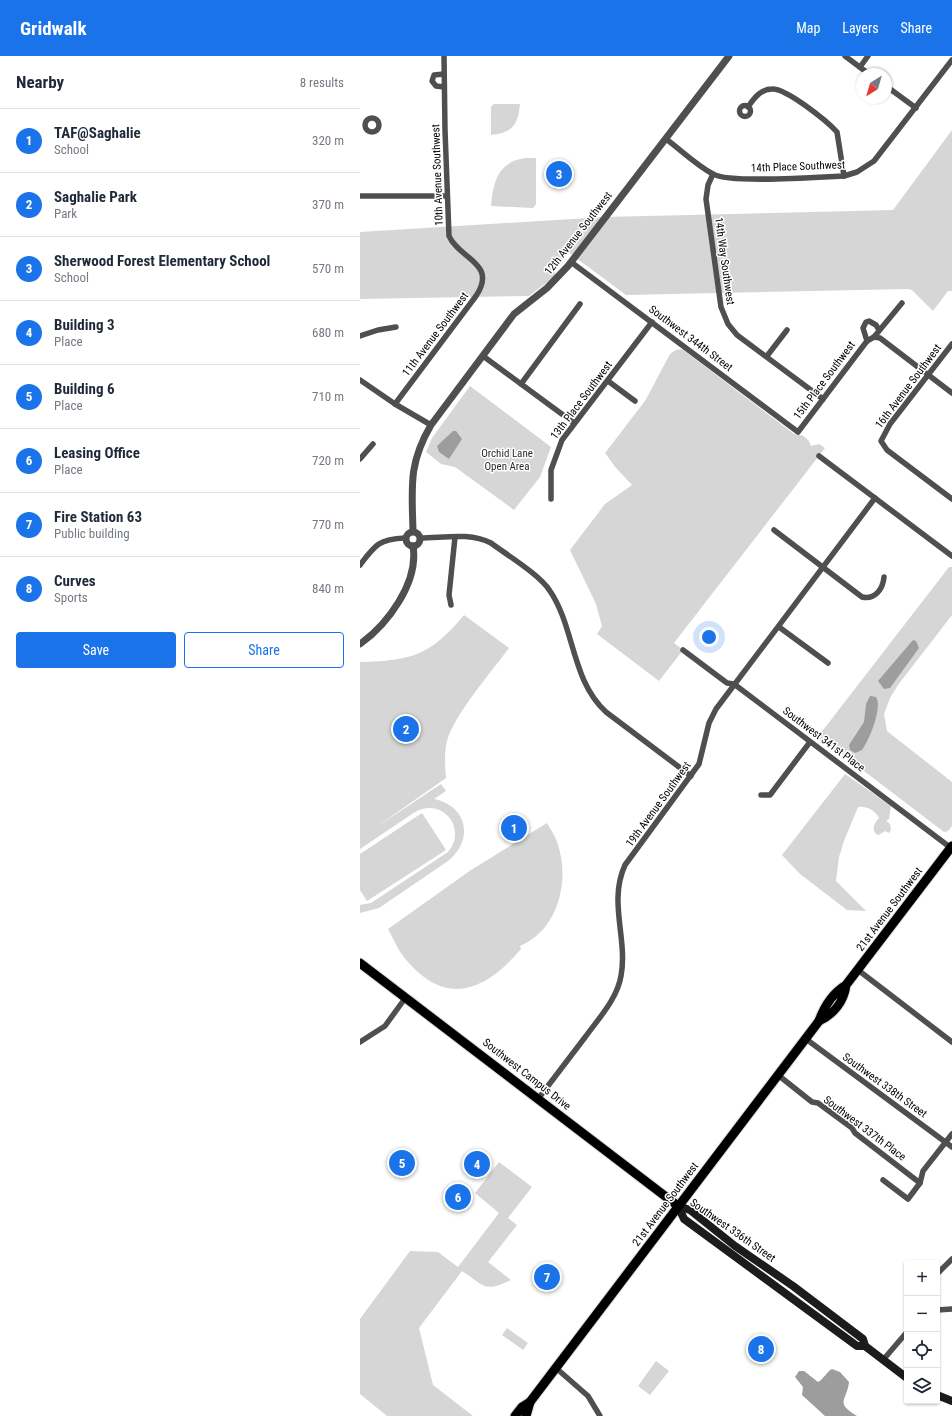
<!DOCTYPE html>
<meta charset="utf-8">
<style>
:root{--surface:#fff;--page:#f6f6f7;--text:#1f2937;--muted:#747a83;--line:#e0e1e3;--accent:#1a73e8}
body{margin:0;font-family:"Roboto Condensed",sans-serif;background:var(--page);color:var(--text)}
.controls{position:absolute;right:12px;bottom:12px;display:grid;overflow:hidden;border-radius:4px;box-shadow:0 1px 3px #0004}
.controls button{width:36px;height:36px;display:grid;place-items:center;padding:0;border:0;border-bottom:1px solid var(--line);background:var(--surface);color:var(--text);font:20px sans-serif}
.compass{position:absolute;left:496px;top:12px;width:36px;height:36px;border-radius:50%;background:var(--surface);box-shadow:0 1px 3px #0004;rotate:217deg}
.you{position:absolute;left:349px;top:581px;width:14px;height:14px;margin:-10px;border:3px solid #fff;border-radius:50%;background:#1a73e8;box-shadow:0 0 0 6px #1a73e833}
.badge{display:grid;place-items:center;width:26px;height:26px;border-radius:50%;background:var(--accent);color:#fff;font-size:13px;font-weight:700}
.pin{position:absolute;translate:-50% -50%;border:2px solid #fff;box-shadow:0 1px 4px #0006}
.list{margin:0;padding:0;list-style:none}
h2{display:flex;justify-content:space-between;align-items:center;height:52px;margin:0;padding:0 16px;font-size:17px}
h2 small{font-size:13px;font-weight:400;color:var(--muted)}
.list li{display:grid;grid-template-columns:26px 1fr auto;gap:12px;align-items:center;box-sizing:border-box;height:64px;padding:0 16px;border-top:1px solid var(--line)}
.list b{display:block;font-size:15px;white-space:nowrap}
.list p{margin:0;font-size:13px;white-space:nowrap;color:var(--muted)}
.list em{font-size:13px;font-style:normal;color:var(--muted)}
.actions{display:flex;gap:8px;padding:12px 16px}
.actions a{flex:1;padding:9px 0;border:1px solid var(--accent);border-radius:4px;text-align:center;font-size:14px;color:var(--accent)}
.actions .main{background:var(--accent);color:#fff}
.icon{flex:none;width:22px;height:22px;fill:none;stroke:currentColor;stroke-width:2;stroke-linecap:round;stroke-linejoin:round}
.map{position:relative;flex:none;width:592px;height:1360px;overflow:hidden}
header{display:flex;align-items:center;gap:24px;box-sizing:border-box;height:56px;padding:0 20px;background:var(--accent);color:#fff}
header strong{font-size:19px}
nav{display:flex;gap:22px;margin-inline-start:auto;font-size:14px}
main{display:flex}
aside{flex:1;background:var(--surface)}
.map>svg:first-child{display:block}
</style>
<header>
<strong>Gridwalk</strong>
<nav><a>Map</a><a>Layers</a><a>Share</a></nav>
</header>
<main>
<aside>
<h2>Nearby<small>8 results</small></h2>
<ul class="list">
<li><span class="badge">1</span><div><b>TAF@Saghalie</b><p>School</p></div><em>320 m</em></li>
<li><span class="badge">2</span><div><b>Saghalie Park</b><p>Park</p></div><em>370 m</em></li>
<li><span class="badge">3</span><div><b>Sherwood Forest Elementary School</b><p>School</p></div><em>570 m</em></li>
<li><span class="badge">4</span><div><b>Building 3</b><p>Place</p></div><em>680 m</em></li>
<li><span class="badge">5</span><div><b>Building 6</b><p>Place</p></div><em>710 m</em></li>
<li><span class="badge">6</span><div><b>Leasing Office</b><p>Place</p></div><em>720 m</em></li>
<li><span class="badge">7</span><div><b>Fire Station 63</b><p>Public building</p></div><em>770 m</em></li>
<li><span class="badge">8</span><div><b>Curves</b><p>Sports</p></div><em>840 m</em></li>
</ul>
<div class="actions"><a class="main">Save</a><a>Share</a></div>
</aside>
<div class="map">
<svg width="592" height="1360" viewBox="0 0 592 1360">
<rect width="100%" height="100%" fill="#fff"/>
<!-- green -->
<g fill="#d6d6d6">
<path d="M 134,48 L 160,48 C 158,69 152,77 131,79 L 131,51 Z"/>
<path d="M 592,74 L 592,235 L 588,235 L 573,255 L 552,234 L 548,233 L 266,239 L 208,196 L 195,214 L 195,220 L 169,240 L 0,243 L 0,176 L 245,161 L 533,154 Z"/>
<path d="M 165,102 L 176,102 L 176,148 L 173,152 L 131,150 C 133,126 138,106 165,102 Z"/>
<path d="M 322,293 L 434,378 C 443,379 448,381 451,390 L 459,388 L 465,392 L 314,587 L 323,594 L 299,625 L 237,578 L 242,570 L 236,548 L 210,494 L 245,448 L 272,429 L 256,412 L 245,397 L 285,345 L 310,298 L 316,294 Z"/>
<path d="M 110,330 L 191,391 L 180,421 L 154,454 L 95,411 L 81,408 L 66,396 L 72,382 Z"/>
<path d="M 589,511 L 592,511 L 592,559 L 538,629 L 530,642 L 524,658 L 527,675 L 592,726 L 592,770 L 588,775 L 584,776 L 483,699 L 457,682 Z"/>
<path d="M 104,559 L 149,592 C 132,615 94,659 87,685 C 84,697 85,709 86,722 L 15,772 L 81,728 L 86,735 L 74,743 C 108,750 114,784 88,805 L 19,852 L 0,857 L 0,849 L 11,847 L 88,796 C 108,772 82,741 55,756 L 0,793 L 0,606 C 51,605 71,599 104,559 Z"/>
<path d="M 485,718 L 531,750 L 529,763 L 526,765 L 530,768 L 531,774 L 529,777 L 525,775 L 519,779 L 516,778 C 511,773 515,766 519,762 C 514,753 506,750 498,751 L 484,785 L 479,801 L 476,825 L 506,855 L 487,854 L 440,818 L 422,799 Z"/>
<path d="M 62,757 L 86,794 L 7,845 L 0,834 L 0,798 Z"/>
<path d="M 187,767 C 191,774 196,781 198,789 C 210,825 198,874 160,890 L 161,893 C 124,937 84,952 43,900 C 37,892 33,882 28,873 L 111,814 Z"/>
<path d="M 139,1106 L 172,1131 L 148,1162 L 157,1169 L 128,1206 L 151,1224 C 124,1237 125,1230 102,1215 L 59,1272 L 73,1329 L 113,1360 L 27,1360 L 0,1338 L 0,1263 L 50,1195 L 78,1196 L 98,1211 L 139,1157 L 115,1137 Z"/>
<path d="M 147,1272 L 168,1287 L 163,1294 L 142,1279 Z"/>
<path d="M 296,1305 L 309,1315 L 290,1339 L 278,1330 Z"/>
</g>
<!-- water -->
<g fill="#9d9d9d">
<path d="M 93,375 L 96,375 L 102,383 L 89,403 L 79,396 L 77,390 Z"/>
<path d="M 553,584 L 556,585 L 559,592 L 530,632 L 524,633 L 518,625 Z"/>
<path d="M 510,640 L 516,641 C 523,651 509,685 502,694 L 495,697 L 490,694 L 489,689 L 504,666 L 506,648 Z"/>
<path d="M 472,1313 L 480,1316 L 489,1326 C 487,1345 474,1346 497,1360 L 465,1360 L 442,1339 L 443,1331 L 435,1321 L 439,1315 L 444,1315 L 458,1326 C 464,1323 467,1315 472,1313 Z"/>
</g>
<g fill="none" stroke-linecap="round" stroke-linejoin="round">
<!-- primary casing -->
<g stroke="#dbdbdb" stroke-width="11">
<g id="primary">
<path d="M 0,907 L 318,1150"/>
<path d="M 486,929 C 484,945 474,958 459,965 C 464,951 473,937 486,929 L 592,790"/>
<path d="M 170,1346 L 459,965"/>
<path d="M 155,1360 L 162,1351 L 170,1346 L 166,1360"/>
</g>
</g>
<!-- minor -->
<g stroke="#4f4f4f" stroke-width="5.5">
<path d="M 485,0 L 509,18"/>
<path d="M 500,11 L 508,0"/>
<path d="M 84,18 L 74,19 L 72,25 L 76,30 L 84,31"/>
<path d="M 526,30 L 556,52"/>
<circle cx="385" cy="55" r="5.5"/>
<path d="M 388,51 C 394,42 401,33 412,33 C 426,32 467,65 477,76 L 484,120"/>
<circle cx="12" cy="69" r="7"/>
<path d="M 306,83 C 321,94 336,109 353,118 C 370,128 460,121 484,120 L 497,116 L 514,105 L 592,4"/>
<path d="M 353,118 L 348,129 L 346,143 L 361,251 L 368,268 L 377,279 L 463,343"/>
<path d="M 0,140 L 87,140"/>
<path d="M 211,206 L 438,376 L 507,285 L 514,281 L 542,247"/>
<path d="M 0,280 L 18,274 L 36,271"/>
<path d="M 514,281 L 520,282 L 592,337"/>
<path d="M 507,285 L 503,272 L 506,266 L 509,265 L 516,269 L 519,274"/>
<path d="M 592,288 L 530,368 L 521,385 L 527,394 L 592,443"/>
<path d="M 123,300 L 214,367"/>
<path d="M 407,300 L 427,274"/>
<path d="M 0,324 L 35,348 L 71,369"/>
<path d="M 248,325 L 275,345"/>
<path d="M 161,328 L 220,248"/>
<path d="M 35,348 L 116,240 C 138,207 99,203 89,180 L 85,74 L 84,0"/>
<path d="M 459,400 L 592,500"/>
<path d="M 0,403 L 13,388"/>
<path d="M 191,443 L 191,414 L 202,384 L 292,266"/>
<path d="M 414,474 L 502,541 C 515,544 523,533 524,521"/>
<path d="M 60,482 C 83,482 109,476 131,487 C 147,499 180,519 190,535 C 215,572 211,624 246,656 L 331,720"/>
<path d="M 0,509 C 15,489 19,483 45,482"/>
<path d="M 91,549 L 89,539 L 95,481"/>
<path d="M 419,571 L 468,607"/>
<path d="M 323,594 L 367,627 L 374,628 L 591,792"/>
<path d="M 401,739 L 410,739 L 450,686"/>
<path d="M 498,914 L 592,986"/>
<path d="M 446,983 L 592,1091"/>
<path d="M 0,986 L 25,970 L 46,941"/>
<path d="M 418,1019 L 452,1046 L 458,1047 L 492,1072 L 495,1077 L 560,1127"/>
<path d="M 178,1043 C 194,1022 210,1001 226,980 C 239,962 257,943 261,920 C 268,883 248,846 265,809 L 339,708 L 349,667 L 356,653 L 515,442"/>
<path d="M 523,1124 L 548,1143 L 560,1127 L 563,1115 L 592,1078"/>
<path d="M 577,1218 L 592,1203"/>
<path d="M 577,1254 L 592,1253"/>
<path d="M 523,1304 L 547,1276"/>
<path d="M 196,1312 L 228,1340 L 240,1360"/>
</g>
<!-- tertiary -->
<g stroke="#4f4f4f" stroke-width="7">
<path d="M 53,475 C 52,432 48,408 71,369 L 154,258 L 187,232 L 208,210 L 369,0"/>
<circle cx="53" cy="483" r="7"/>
<path d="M 0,588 C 28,568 59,526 53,490"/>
</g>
<!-- secondary -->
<g stroke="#1c1c1c" stroke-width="8">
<path d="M 318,1150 L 324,1163 L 497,1290 L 505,1290 L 547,1322"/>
<path d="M 318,1150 L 330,1154 L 375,1190 L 433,1230 L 503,1283 L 505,1290"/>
<path d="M 577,1339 L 592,1345"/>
</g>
<!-- primary -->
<use href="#primary" stroke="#000" stroke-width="9"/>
</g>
<g text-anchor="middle" stroke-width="3" stroke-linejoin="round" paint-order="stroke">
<!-- street labels -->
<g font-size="11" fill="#000" stroke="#fff">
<text transform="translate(438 110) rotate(-2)" y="4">14th Place Southwest</text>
<text transform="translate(77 119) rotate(-92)" y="4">10th Avenue Southwest</text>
<text transform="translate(218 177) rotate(-52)" y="4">12th Avenue Southwest</text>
<text transform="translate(365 205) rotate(82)" y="4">14th Way Southwest</text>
<text transform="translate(75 278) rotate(-53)" y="4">11th Avenue Southwest</text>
<text transform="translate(331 282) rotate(37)" y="4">Southwest 344th Street</text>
<text transform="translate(464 324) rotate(-53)" y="4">15th Place Southwest</text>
<text transform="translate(548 330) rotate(-53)" y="4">16th Avenue Southwest</text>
<text transform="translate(221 344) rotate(-53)" y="4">13th Place Southwest</text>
<text transform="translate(464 683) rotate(37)" y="4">Southwest 341st Place</text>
<text transform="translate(298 748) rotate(-54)" y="4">19th Avenue Southwest</text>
<text transform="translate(529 853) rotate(-53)" y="4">21st Avenue Southwest</text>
<text transform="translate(167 1018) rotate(38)" y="4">Southwest Campus Drive</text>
<text transform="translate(525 1029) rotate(36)" y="4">Southwest 338th Street</text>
<text transform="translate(505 1072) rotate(37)" y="4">Southwest 337th Place</text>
<text transform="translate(305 1148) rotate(-53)" y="4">21st Avenue Southwest</text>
<text transform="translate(373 1174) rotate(35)" y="4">Southwest 336th Street</text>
</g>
<!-- park labels -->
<g font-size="11" fill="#2d2d2d" stroke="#fff">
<text x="147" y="401">Orchid Lane<tspan x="147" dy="13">Open Area</tspan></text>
</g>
</g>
</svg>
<div class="controls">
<button>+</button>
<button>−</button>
<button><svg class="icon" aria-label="locate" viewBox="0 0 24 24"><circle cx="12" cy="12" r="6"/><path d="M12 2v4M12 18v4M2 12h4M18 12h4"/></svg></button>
<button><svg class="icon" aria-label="layers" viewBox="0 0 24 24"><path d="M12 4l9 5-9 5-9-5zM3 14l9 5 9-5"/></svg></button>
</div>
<svg class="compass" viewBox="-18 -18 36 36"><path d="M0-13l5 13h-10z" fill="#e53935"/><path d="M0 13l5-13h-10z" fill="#747a83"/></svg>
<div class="you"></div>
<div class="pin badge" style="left:154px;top:772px">1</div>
<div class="pin badge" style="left:46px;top:673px">2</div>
<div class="pin badge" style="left:199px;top:118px">3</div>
<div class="pin badge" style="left:117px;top:1108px">4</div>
<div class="pin badge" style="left:42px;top:1107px">5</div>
<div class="pin badge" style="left:98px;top:1141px">6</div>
<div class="pin badge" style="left:187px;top:1221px">7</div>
<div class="pin badge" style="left:401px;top:1293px">8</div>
</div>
</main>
